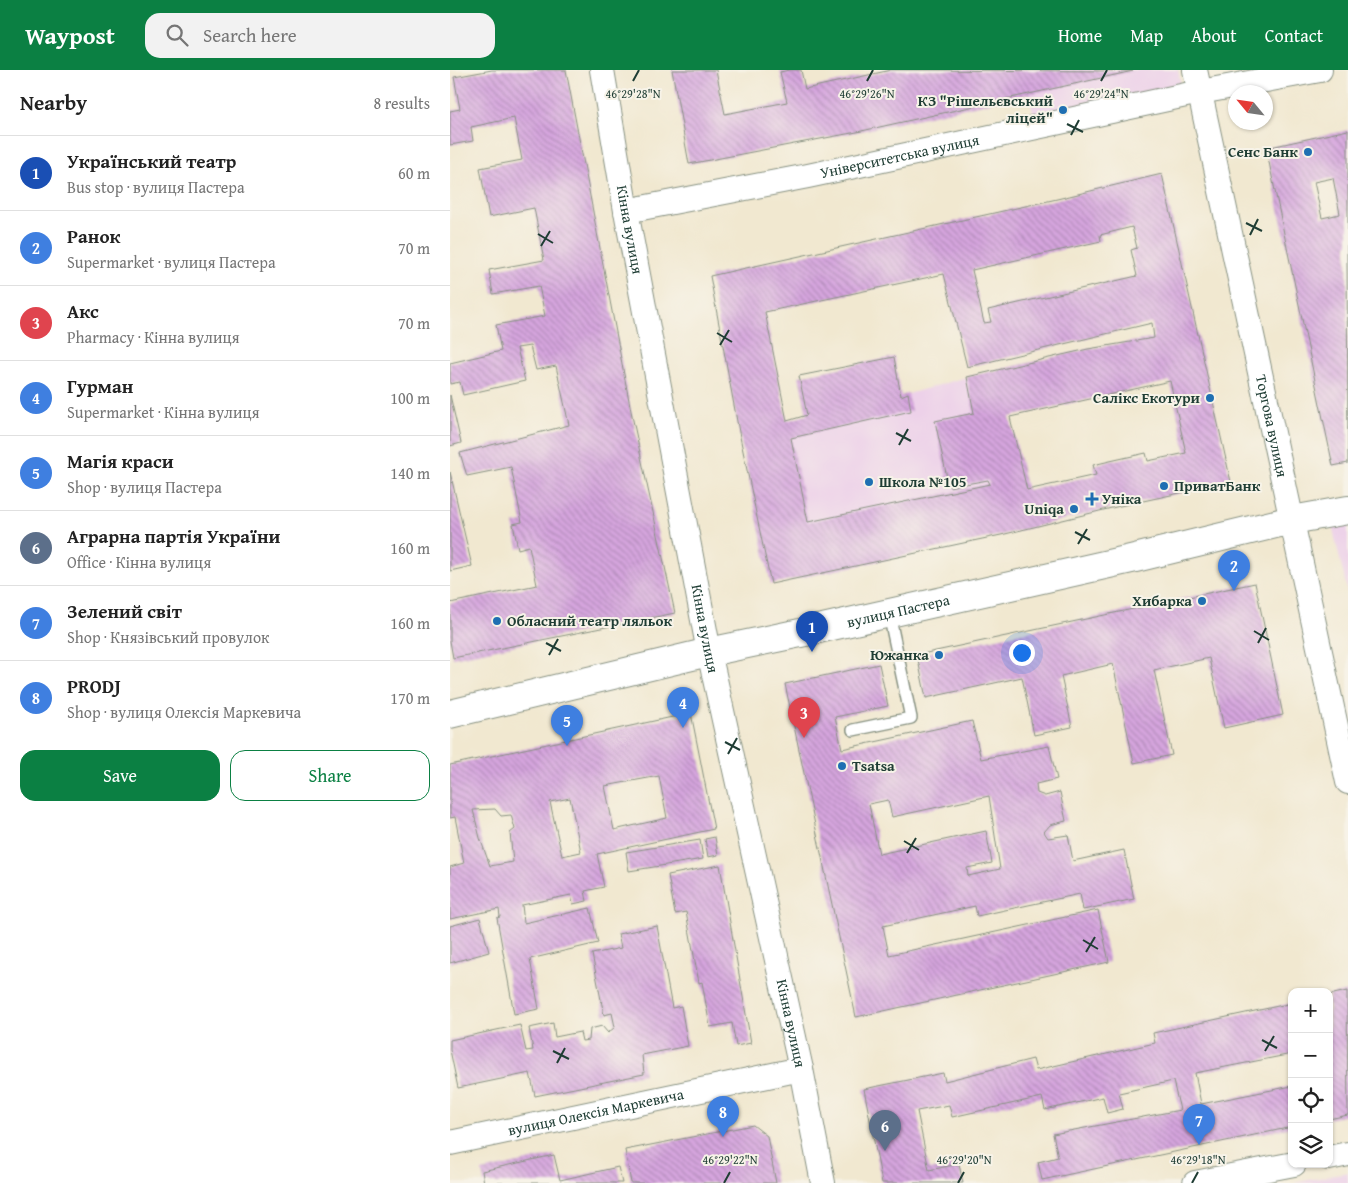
<!DOCTYPE html>
<meta charset="utf-8">
<style>
:root{--surface:#fff;--page:#f2f2f2;--text:#222;--muted:#767676;--line:#e0e0e0;--accent:#0b8043}
body{margin:0;font-family:"Gentium Book Plus",serif;background:var(--page);color:var(--text)}
.controls{position:absolute;right:15px;bottom:15px;display:grid;overflow:hidden;border-radius:10px;box-shadow:0 1px 4px #0004}
.controls button{width:45px;height:45px;display:grid;place-items:center;padding:0;border:0;border-bottom:1px solid var(--line);background:var(--surface);color:var(--text);font:25px sans-serif}
.compass{position:absolute;left:778px;top:15px;width:45px;height:45px;border-radius:50%;background:var(--surface);box-shadow:0 1px 4px #0004;rotate:299deg}
.you{position:absolute;left:571px;top:582px;width:18px;height:18px;margin:-12px;border:4px solid #fff;border-radius:50%;background:#1a73e8;box-shadow:0 0 0 8px #1a73e833}
.badge{display:grid;place-items:center;width:32px;height:32px;border-radius:50%;background:var(--accent);color:#fff;font-size:16px;font-weight:700}
.pin{position:absolute;translate:-50% -41px;filter:drop-shadow(0 1px 2px #0008)}
.pin::after{content:'';position:absolute;top:26px;width:18px;height:15px;background:inherit;clip-path:polygon(0 0,100% 0,50% 100%)}
.list{margin:0;padding:0;list-style:none}
h2{display:flex;justify-content:space-between;align-items:center;height:65px;margin:0;padding:0 20px;font-size:21px}
h2 small{font-size:16px;font-weight:400;color:var(--muted)}
.list li{display:grid;grid-template-columns:32px 1fr auto;gap:15px;align-items:center;box-sizing:border-box;height:75px;padding:0 20px;border-top:1px solid var(--line)}
.list b{display:block;font-size:19px;white-space:nowrap}
.list p{margin:0;font-size:16px;white-space:nowrap;color:var(--muted)}
.list em{font-size:16px;font-style:normal;color:var(--muted)}
.actions{display:flex;gap:10px;padding:15px 20px}
.actions a{flex:1;padding:11px 0;border:1px solid var(--accent);border-radius:15px;text-align:center;font-size:18px;color:var(--accent)}
.actions .main{background:var(--accent);color:#fff}
.icon{flex:none;width:28px;height:28px;fill:none;stroke:currentColor;stroke-width:2;stroke-linecap:round;stroke-linejoin:round}
.map{position:relative;flex:none;width:898px;height:1113px;overflow:hidden}
header{display:flex;align-items:center;gap:30px;box-sizing:border-box;height:70px;padding:0 25px;background:var(--accent);color:#fff}
header strong{font-size:24px}
nav{display:flex;gap:28px;margin-inline-start:auto;font-size:18px}
.search{width:350px;height:45px;background:var(--page);display:flex;align-items:center;gap:12px;box-sizing:border-box;padding:0 18px;border-radius:15px;color:var(--muted);font-size:19px}
main{display:flex}
aside{flex:1;background:var(--surface)}
.map>svg:first-child{display:block}
</style>
<header>
<strong>Waypost</strong>
<div class="search"><svg class="icon" aria-label="search" viewBox="0 0 24 24"><circle cx="10" cy="10" r="6"/><path d="M15 15l6 6"/></svg>Search here</div>
<nav><a>Home</a><a>Map</a><a>About</a><a>Contact</a></nav>
</header>
<main>
<aside>
<h2>Nearby<small>8 results</small></h2>
<ul class="list">
<li><span class="badge" style="background:#1a4fb4">1</span><div><b>Український театр</b><p>Bus stop · вулиця Пастера</p></div><em>60 m</em></li>
<li><span class="badge" style="background:#3f7fe0">2</span><div><b>Ранок</b><p>Supermarket · вулиця Пастера</p></div><em>70 m</em></li>
<li><span class="badge" style="background:#e0444e">3</span><div><b>Акс</b><p>Pharmacy · Кінна вулиця</p></div><em>70 m</em></li>
<li><span class="badge" style="background:#3f7fe0">4</span><div><b>Гурман</b><p>Supermarket · Кінна вулиця</p></div><em>100 m</em></li>
<li><span class="badge" style="background:#3f7fe0">5</span><div><b>Магія краси</b><p>Shop · вулиця Пастера</p></div><em>140 m</em></li>
<li><span class="badge" style="background:#5c6f8a">6</span><div><b>Аграрна партія України</b><p>Office · Кінна вулиця</p></div><em>160 m</em></li>
<li><span class="badge" style="background:#3f7fe0">7</span><div><b>Зелений світ</b><p>Shop · Князівський провулок</p></div><em>160 m</em></li>
<li><span class="badge" style="background:#3f7fe0">8</span><div><b>PRODJ</b><p>Shop · вулиця Олексія Маркевича</p></div><em>170 m</em></li>
</ul>
<div class="actions"><a class="main">Save</a><a>Share</a></div>
</aside>
<div class="map">
<svg width="898" height="1113" viewBox="0 0 898 1113">
<defs>
<pattern id="building-back-hatch" width="6" height="6" patternUnits="userSpaceOnUse" patternTransform="scale(1.25)"><rect width="6" height="6" fill="#d6a5de"/><path d="M-1 5l2 2M0 0l6 6M5-1l2 2" fill="none" stroke="#ad88b5"/></pattern>
</defs>
<rect width="100%" height="100%" fill="#f7f3e8"/>
<filter id="ink" filterUnits="userSpaceOnUse"><feTurbulence type="fractalNoise" baseFrequency=".02" numOctaves="2"/><feDisplacementMap in="SourceGraphic" scale="10" xChannelSelector="R" yChannelSelector="G"/><feConvolveMatrix kernelMatrix="1 2 1 2 8 2 1 2 1" color-interpolation-filters="sRGB"/></filter>
<filter id="wash" filterUnits="userSpaceOnUse"><feTurbulence type="fractalNoise" baseFrequency=".0096" numOctaves="4" result="noise"/><feDisplacementMap in="SourceGraphic" scale="20" xChannelSelector="R" yChannelSelector="G"/><feGaussianBlur stdDeviation="1.12" result="paint"/><feColorMatrix in="noise" values="0 0 0 0 0 0 0 0 0 0 0 0 0 0 0 0 0 1.4 0 .05"/><feComposite in="paint" operator="in"/></filter>
<g filter="url(#wash)">
<rect width="100%" height="100%" fill="#f1e8d0"/>
<!-- built -->
<g fill="#edd1e9">
<path d="M 573,0 L 728,0 L 731,15 L 586,55 Z"/>
<path d="M 517,307 L 551,465 L 321,514 L 289,362 L 357,345 L 451,326 Z"/>
<path d="M 898,448 L 898,524 L 881,451 Z"/>
<path d="M 898,1102 L 898,1113 L 844,1113 Z"/>
</g>
<g id="blocks">
<!-- building -->
<g fill="url(#building-back-hatch)" fill-rule="evenodd">
<path d="M 42,0 L 116,0 L 181,341 L 225,543 L 3,588 L 0,571 L 0,533 L 87,515 L 79,476 L 68,479 L 63,454 L 72,452 L 61,397 L 17,406 L 10,383 L 119,355 L 106,296 L 86,300 L 80,276 L 67,278 L 75,311 L 13,325 L 10,312 L 0,314 L 0,293 L 51,281 L 46,255 L 95,246 L 89,216 L 43,224 L 39,200 L 94,190 L 84,138 L 39,147 L 30,98 L 72,90 L 64,48 L 21,57 L 23,71 L 0,75 L 0,41 L 10,39 L 4,7 Z"/>
<path d="M 222,0 L 266,0 L 275,44 L 337,32 L 330,2 L 339,0 L 351,0 L 355,19 L 441,0 L 683,1 L 407,62 L 239,94 Z"/>
<path d="M 898,60 L 898,175 L 897,175 L 898,393 L 883,396 L 816,78 ZM 883,108 L 890,144 L 872,148 L 864,112 Z"/>
<path d="M 712,104 L 781,412 L 670,436 L 551,465 L 321,514 L 289,362 L 260,206 L 607,129 ZM 682,157 L 687,178 L 681,180 L 687,206 L 538,240 L 541,252 L 534,253 L 522,200 L 651,171 L 650,165 ZM 494,204 L 517,297 L 702,253 L 704,268 L 638,279 L 517,307 L 524,343 L 485,351 L 499,417 L 538,410 L 540,414 L 358,452 L 341,368 L 461,341 L 458,323 L 451,326 L 444,287 L 349,306 L 357,345 L 337,351 L 315,242 ZM 720,311 L 736,383 L 698,391 L 696,383 L 660,391 L 643,395 L 646,405 L 577,420 L 560,347 Z"/>
<path d="M 0,325 L 11,373 L 0,376 Z"/>
<path d="M 0,402 L 22,496 L 0,501 Z"/>
<path d="M 805,513 L 833,645 L 774,658 L 759,588 L 704,600 L 722,685 L 684,693 L 663,594 L 611,606 L 622,657 L 584,665 L 572,607 L 476,628 L 467,585 Z"/>
<path d="M 429,594 L 438,636 L 385,647 L 392,679 L 522,651 L 531,689 L 599,676 L 607,709 L 586,714 L 587,723 L 595,726 L 610,722 L 616,751 L 600,755 L 594,762 L 598,768 L 618,765 L 623,791 L 674,780 L 684,829 L 633,840 L 630,824 L 527,846 L 525,836 L 433,856 L 439,885 L 648,840 L 659,892 L 406,947 L 335,614 ZM 539,726 L 550,799 L 518,806 L 517,798 L 542,793 L 536,761 L 429,784 L 419,734 L 438,730 L 442,747 Z"/>
<path d="M 241,643 L 264,759 L 147,784 L 154,817 L 135,821 L 137,831 L 123,834 L 121,825 L 72,835 L 74,853 L 140,838 L 148,873 L 80,889 L 89,939 L 64,944 L 47,848 L 50,847 L 49,839 L 0,849 L 0,797 L 14,793 L 5,747 L 0,748 L 0,695 ZM 209,706 L 217,748 L 164,760 L 155,716 ZM 120,728 L 131,782 L 112,786 L 100,732 ZM 45,739 L 51,746 L 61,745 L 65,759 L 60,763 L 63,792 L 40,796 L 30,768 L 23,740 Z"/>
<path d="M 265,767 L 268,785 L 258,787 L 255,769 Z"/>
<path d="M 250,770 L 253,789 L 179,801 L 176,782 Z"/>
<path d="M 270,795 L 301,973 L 286,976 L 282,953 L 260,957 L 252,912 L 249,913 L 236,842 L 225,844 L 218,805 Z"/>
<path d="M 30,848 L 39,882 L 0,893 L 0,856 Z"/>
<path d="M 207,856 L 222,938 L 231,936 L 238,976 L 192,985 L 194,1004 L 85,1026 L 80,1003 L 8,1018 L 0,980 L 0,970 L 70,955 L 76,981 L 83,980 L 79,958 L 103,953 L 105,967 L 130,962 L 132,971 L 139,970 L 140,959 L 152,956 L 158,963 L 165,957 L 162,943 L 154,945 L 142,884 L 171,878 L 168,864 Z"/>
<path d="M 897,921 L 898,1045 L 879,1049 L 879,925 Z"/>
<path d="M 842,933 L 842,984 L 745,1003 L 751,1034 L 842,1016 L 842,1057 L 592,1110 L 588,1092 L 608,1087 L 603,1064 L 730,1040 L 723,1011 L 669,1023 L 673,1039 L 657,1043 L 653,1027 L 595,1040 L 592,1027 L 502,1047 L 499,1035 L 467,1041 L 479,1100 L 509,1094 L 513,1113 L 432,1113 L 414,1019 L 493,1003 L 495,1011 L 583,989 L 586,1000 L 705,973 L 703,963 Z"/>
<path d="M 303,1055 L 317,1066 L 326,1113 L 181,1113 L 175,1080 Z"/>
<path d="M 104,1085 L 110,1110 L 168,1097 L 172,1113 L 34,1113 L 32,1101 Z"/>
</g>
</g>
</g>
<g filter="url(#ink)">
<use href="#blocks" fill-opacity="0" stroke="#889282" stroke-width="1"/>
<g fill="none" stroke-linecap="round" stroke-linejoin="round">
<!-- service casing -->
<g stroke="#889282" stroke-width="14">
<path id="service" d="M 403,660 L 461,648 L 439,544"/>
</g>
<!-- minor casing -->
<g stroke="#889282" stroke-width="26">
<g id="minor">
<path id="s1" d="M 152,0 L 176,141 L 259,582 L 351,999 L 373,1113"/>
<path id="s2" d="M 745,0 L 898,712"/>
<path id="s3" d="M 176,141 L 358,106 L 750,22 L 870,0"/>
<path id="s4" d="M 0,1073 L 351,999"/>
<path d="M 879,1088 L 898,1084"/>
<path d="M 745,1113 L 844,1094"/>
</g>
</g>
<!-- tertiary casing -->
<g stroke="#889282" stroke-width="30">
<g id="tertiary">
<path id="s5" d="M 0,644 L 259,582 L 355,562 L 681,489 L 842,450 L 898,440"/>
</g>
</g>
<!-- service -->
<use href="#service" stroke="#fff" stroke-width="11"/>
<!-- minor -->
<use href="#minor" stroke="#fff" stroke-width="24"/>
<!-- tertiary -->
<use href="#tertiary" stroke="#fff" stroke-width="28"/>
</g>
</g>
<!-- ticks -->
<path fill="none" stroke="#1f3d34" stroke-width="2" d="M 183,11 L 189,0M 417,11 L 423,0M 651,11 L 657,0M 617,54 L 633,62M 621,65 L 629,50M 796,153 L 812,161M 88,164 L 103,173M 800,165 L 808,149M 91,176 L 100,161M 267,263 L 282,272M 270,275 L 279,260M 446,363 L 461,371M 449,375 L 458,359M 625,462 L 640,470M 628,474 L 637,459M 804,561 L 819,570M 96,573 L 111,581M 808,573 L 816,558M 99,585 L 108,569M 275,672 L 290,680M 278,684 L 287,668M 454,771 L 469,780M 457,783 L 466,768M 633,870 L 648,879M 636,882 L 645,867M 812,970 L 827,978M 103,981 L 119,989M 815,981 L 824,966M 107,993 L 115,978M 274,1113 L 280,1102M 508,1113 L 514,1102M 742,1113 L 748,1102"/>
<!-- markers -->
<g fill="#1f6fb2" stroke="#f7f3e8" stroke-width="2">
<circle cx="613" cy="40" r="5"/>
<circle cx="858" cy="82" r="5"/>
<circle cx="760" cy="328" r="5"/>
<circle cx="419" cy="412" r="5"/>
<circle cx="714" cy="416" r="5"/>
<path d="M639.5 421.5h5v5h5v5h-5v5h-5v-5h-5v-5h5z"/>
<circle cx="624" cy="439" r="5"/>
<circle cx="752" cy="531" r="5"/>
<circle cx="47" cy="551" r="5"/>
<circle cx="489" cy="585" r="5"/>
<circle cx="392" cy="696" r="5"/>
</g>
<g text-anchor="middle" stroke-width="4" stroke-linejoin="round" paint-order="stroke">
<!-- poi labels -->
<g font-size="15" font-weight="bold" fill="#1f3d34" stroke="#f7f3e8" text-anchor="end">
<text x="603" y="36">КЗ "Рішельєвський<tspan x="603" dy="17">ліцей"</tspan></text>
<text x="848" y="87">Сенс Банк</text>
<text x="750" y="333">Салікс Екотури</text>
<text x="429" y="417" text-anchor="start">Школа №105</text>
<text x="724" y="421" text-anchor="start">ПриватБанк</text>
<text x="652" y="434" text-anchor="start">Уніка</text>
<text x="614" y="444">Uniqa</text>
<text x="742" y="536">Хибарка</text>
<text x="57" y="556" text-anchor="start">Обласний театр ляльок</text>
<text x="479" y="590">Южанка</text>
<text x="402" y="701" text-anchor="start">Tsatsa</text>
</g>
<!-- street labels -->
<g font-size="15" fill="#1f3d34" stroke="#f7f3e8">
<text dy="5" stroke="none"><textPath href="#s3" startOffset="279">Університетська вулиця</textPath></text>
<text dy="5" stroke="none"><textPath href="#s1" startOffset="162">Кінна вулиця</textPath></text>
<text dy="5" stroke="none"><textPath href="#s2" startOffset="364">Торгова вулиця</textPath></text>
<text dy="5" stroke="none"><textPath href="#s5" startOffset="460">вулиця Пастера</textPath></text>
<text dy="5" stroke="none"><textPath href="#s1" startOffset="568">Кінна вулиця</textPath></text>
<text dy="5" stroke="none"><textPath href="#s1" startOffset="972">Кінна вулиця</textPath></text>
<text dy="5" stroke="none"><textPath href="#s4" startOffset="149">вулиця Олексія Маркевича</textPath></text>
</g>
</g>
<g font-size="12" text-anchor="middle" fill="#1f3d34" stroke="#f7f3e8" stroke-width="4" stroke-linejoin="round" paint-order="stroke">
<text x="183" y="28">46°29'28"N</text>
<text x="417" y="28">46°29'26"N</text>
<text x="651" y="28">46°29'24"N</text>
<text x="280" y="1094">46°29'22"N</text>
<text x="514" y="1094">46°29'20"N</text>
<text x="748" y="1094">46°29'18"N</text>
</g>
</svg>
<div class="controls">
<button>+</button>
<button>−</button>
<button><svg class="icon" aria-label="locate" viewBox="0 0 24 24"><circle cx="12" cy="12" r="6"/><path d="M12 2v4M12 18v4M2 12h4M18 12h4"/></svg></button>
<button><svg class="icon" aria-label="layers" viewBox="0 0 24 24"><path d="M12 4l9 5-9 5-9-5zM3 14l9 5 9-5"/></svg></button>
</div>
<svg class="compass" viewBox="-18 -18 36 36"><path d="M0-13l5 13h-10z" fill="#e53935"/><path d="M0 13l5-13h-10z" fill="#767676"/></svg>
<div class="you"></div>
<div class="pin badge" style="left:362px;top:582px;background:#1a4fb4">1</div>
<div class="pin badge" style="left:784px;top:521px;background:#3f7fe0">2</div>
<div class="pin badge" style="left:354px;top:668px;background:#e0444e">3</div>
<div class="pin badge" style="left:233px;top:658px;background:#3f7fe0">4</div>
<div class="pin badge" style="left:117px;top:676px;background:#3f7fe0">5</div>
<div class="pin badge" style="left:435px;top:1081px;background:#5c6f8a">6</div>
<div class="pin badge" style="left:749px;top:1075px;background:#3f7fe0">7</div>
<div class="pin badge" style="left:273px;top:1067px;background:#3f7fe0">8</div>
</div>
</main>
